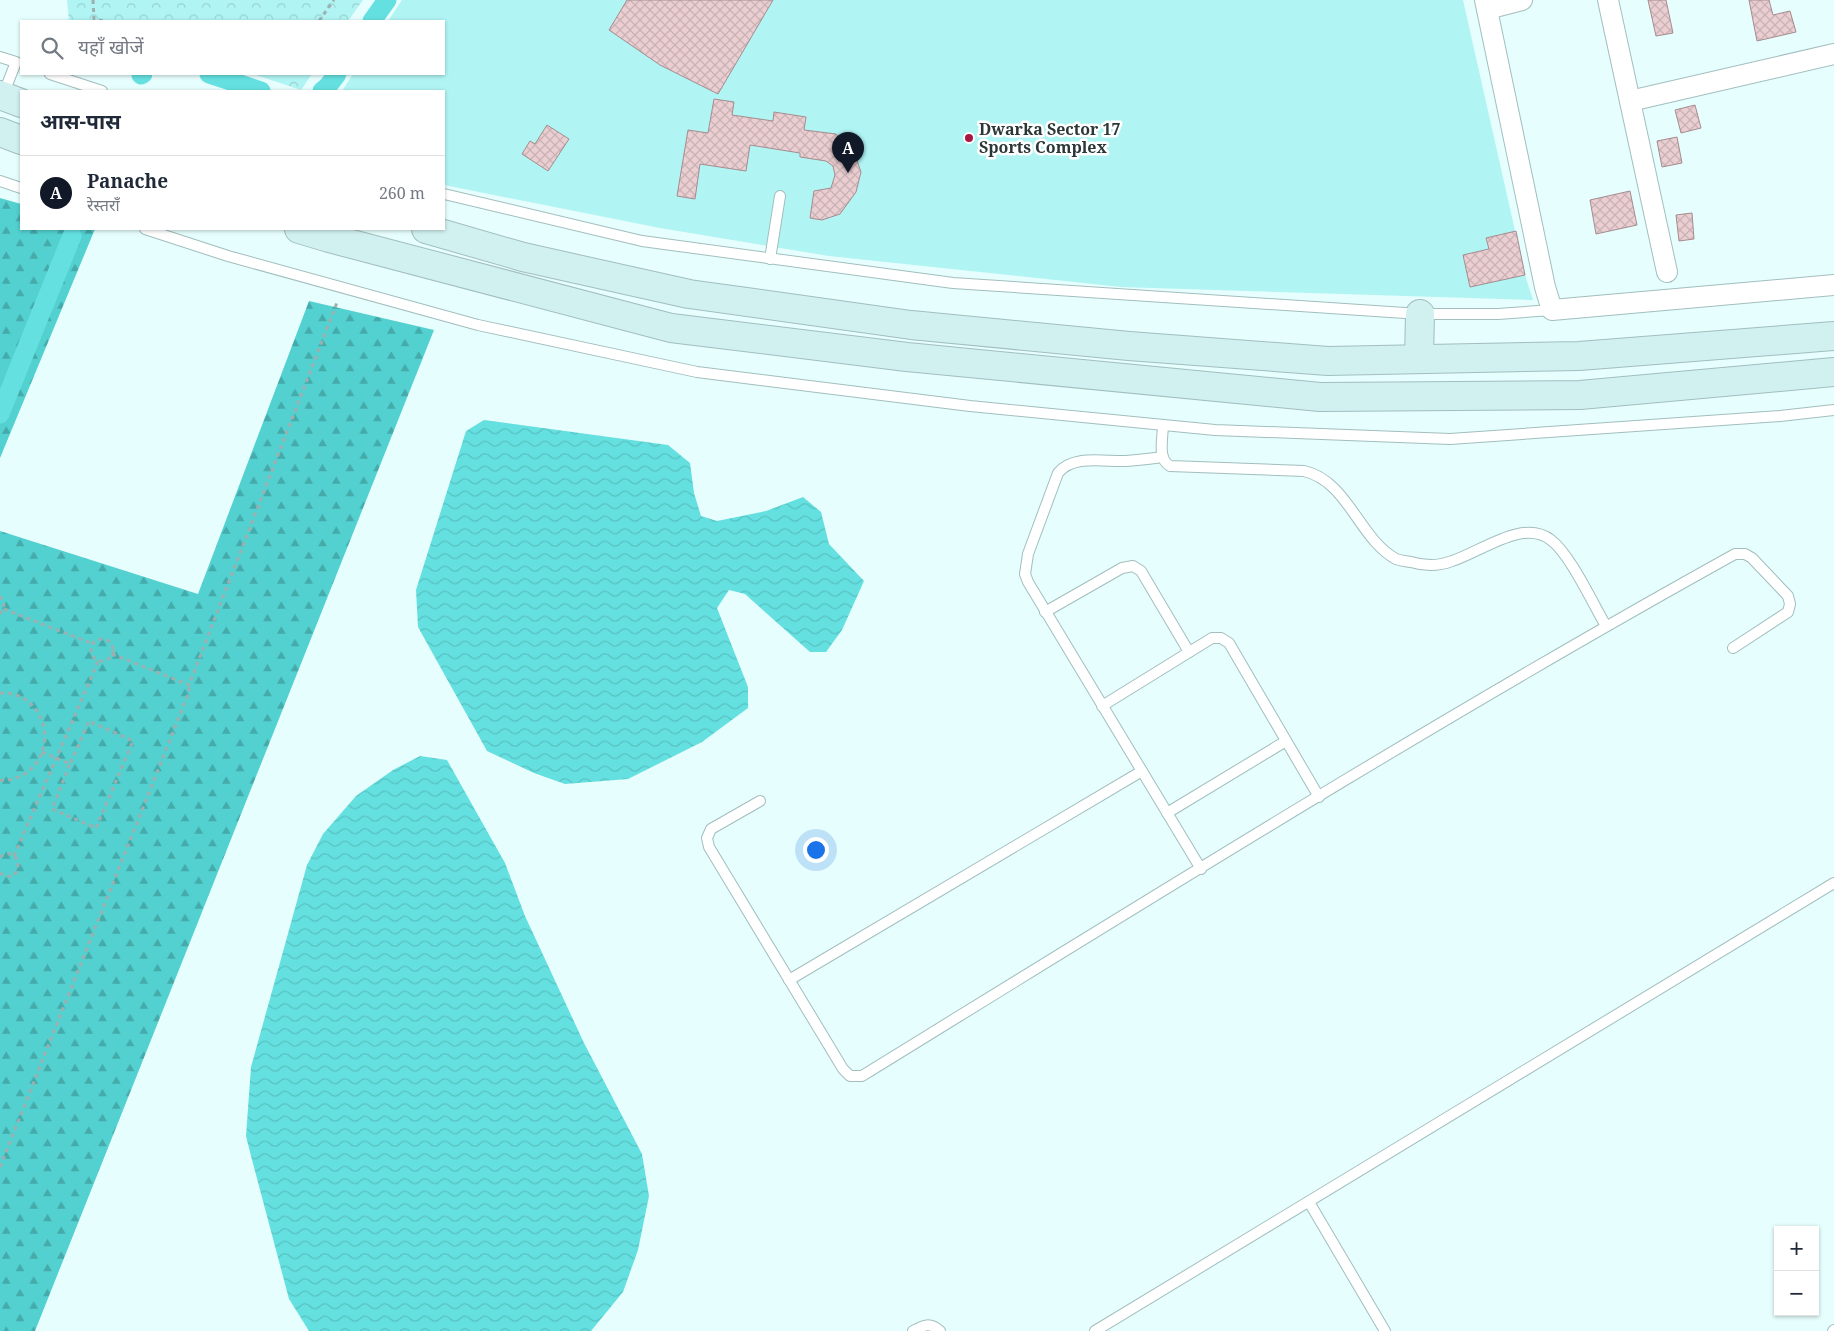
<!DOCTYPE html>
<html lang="hi">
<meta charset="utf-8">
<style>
:root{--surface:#fff;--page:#f6f6f7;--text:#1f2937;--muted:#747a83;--line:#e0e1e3;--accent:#111827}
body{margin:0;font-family:"Noto Serif","Noto Sans Devanagari",serif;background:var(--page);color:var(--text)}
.controls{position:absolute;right:15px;bottom:15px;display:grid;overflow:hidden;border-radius:0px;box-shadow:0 1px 4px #0004}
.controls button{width:45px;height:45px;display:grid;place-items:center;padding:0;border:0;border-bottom:1px solid var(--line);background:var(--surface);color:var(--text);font:25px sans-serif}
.you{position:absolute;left:815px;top:849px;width:18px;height:18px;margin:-12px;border:4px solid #fff;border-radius:50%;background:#1a73e8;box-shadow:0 0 0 8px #1a73e833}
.badge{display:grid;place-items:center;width:32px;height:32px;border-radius:50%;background:var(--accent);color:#fff;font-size:16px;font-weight:700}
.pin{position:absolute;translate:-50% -41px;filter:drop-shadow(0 1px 2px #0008)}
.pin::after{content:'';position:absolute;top:26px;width:18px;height:15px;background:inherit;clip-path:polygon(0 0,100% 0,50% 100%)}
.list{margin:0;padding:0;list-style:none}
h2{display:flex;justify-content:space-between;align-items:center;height:65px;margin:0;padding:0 20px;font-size:21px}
h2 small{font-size:16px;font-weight:400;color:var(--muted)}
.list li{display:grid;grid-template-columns:32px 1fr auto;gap:15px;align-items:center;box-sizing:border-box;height:75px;padding:0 20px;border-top:1px solid var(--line)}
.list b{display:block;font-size:19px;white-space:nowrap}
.list p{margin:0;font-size:16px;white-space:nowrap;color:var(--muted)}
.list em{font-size:16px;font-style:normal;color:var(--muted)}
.icon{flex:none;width:28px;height:28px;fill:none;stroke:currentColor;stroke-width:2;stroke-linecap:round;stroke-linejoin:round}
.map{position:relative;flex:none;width:1834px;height:1331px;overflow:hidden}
.search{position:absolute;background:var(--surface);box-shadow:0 1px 4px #0004;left:20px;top:20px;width:425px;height:55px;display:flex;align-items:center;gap:12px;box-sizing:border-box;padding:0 18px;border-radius:0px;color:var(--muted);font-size:19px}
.panel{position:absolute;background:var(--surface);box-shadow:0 1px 4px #0004;left:20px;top:90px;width:425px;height:140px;border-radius:0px}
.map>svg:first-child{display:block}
</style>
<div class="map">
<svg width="1834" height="1331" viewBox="0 0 1834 1331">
<defs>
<pattern id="forest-firs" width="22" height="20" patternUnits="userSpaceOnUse" patternTransform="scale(1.25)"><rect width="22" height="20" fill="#53d0d0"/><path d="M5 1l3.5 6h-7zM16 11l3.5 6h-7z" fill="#45aaaa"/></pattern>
<pattern id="park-crowns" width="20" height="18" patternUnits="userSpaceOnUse" patternTransform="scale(1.25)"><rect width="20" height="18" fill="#b0f4f3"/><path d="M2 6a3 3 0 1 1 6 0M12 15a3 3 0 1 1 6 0" fill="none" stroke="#98d2d1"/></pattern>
<pattern id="water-waves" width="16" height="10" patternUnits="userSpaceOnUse" patternTransform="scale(1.25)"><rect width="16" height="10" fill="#65e0e0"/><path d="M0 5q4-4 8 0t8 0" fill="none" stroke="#58c1c1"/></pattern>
<pattern id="building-cross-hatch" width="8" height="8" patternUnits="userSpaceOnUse" patternTransform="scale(1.25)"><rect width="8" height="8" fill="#eaced1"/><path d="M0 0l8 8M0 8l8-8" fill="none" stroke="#c9b2b4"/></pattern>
</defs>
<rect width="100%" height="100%" fill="#e6fefd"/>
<!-- forest -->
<g fill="url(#forest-firs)">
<path d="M 0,198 L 21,204 L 21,229 L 95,229 L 0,458 Z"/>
<path d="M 309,301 L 434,330 L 35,1331 L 0,1331 L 0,531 L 198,594 Z"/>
</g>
<!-- park -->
<g fill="url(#park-crowns)">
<path d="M 67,0 L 363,0 L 348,21 L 69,21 Z"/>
<path d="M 253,74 L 312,74 L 301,90 Z"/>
</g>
<!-- pitch -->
<path fill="#b0f4f3" d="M 402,0 L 1463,0 L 1525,275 L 1533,300 L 1121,287 L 829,256 L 660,228 L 444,185 L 444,91 L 342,91 L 353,74 L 444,74 L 444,21 L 388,21 Z"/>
<!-- water -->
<g fill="url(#water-waves)">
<path d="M 484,420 L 668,445 L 690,463 L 694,493 L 701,516 L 717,521 L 766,511 L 803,497 L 821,512 L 829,544 L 864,581 L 842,630 L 826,652 L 810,652 L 745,594 L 729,590 L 717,608 L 748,687 L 748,708 L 702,742 L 628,779 L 565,784 L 534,773 L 487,751 L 418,627 L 416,590 L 466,431 Z"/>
<path d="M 420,756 L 447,760 L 505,863 L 525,916 L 584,1043 L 642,1154 L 649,1196 L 638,1250 L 623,1292 L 591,1331 L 309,1331 L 289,1299 L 251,1156 L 246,1136 L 251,1067 L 307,865 L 323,834 L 356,796 L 393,770 Z"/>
</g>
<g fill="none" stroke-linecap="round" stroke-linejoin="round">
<!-- canal -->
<g stroke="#65e0e0" stroke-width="19">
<path d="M 372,21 L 387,0"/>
<path d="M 209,74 L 261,91"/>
<path d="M 141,75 L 143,74"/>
<path d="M 322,91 L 328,86 L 337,74"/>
<path d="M 0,414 L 72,236"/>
</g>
</g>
<!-- building -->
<g fill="url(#building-cross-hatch)" stroke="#a58c8f">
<path d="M 627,0 L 773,0 L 718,94 L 660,65 L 609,30 Z"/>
<path d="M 1648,0 L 1666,0 L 1673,33 L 1656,36 Z"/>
<path d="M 1749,0 L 1769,0 L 1773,15 L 1790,11 L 1796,32 L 1757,41 Z"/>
<path d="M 714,99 L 734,102 L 732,115 L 773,121 L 774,112 L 806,117 L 804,130 L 836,134 L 854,152 L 861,172 L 856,192 L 840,214 L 822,220 L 810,218 L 814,191 L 831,188 L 835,175 L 833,166 L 826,161 L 800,157 L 800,153 L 750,145 L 746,171 L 700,164 L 695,199 L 677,196 L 688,130 L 708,133 Z"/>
<path d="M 1695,105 L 1701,128 L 1681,133 L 1675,110 Z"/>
<path d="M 547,125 L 569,139 L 548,171 L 522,154 L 530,141 L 535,144 Z"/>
<path d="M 1677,137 L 1682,163 L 1662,167 L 1657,141 Z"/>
<path d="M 1630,191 L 1637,225 L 1596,234 L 1590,200 Z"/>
<path d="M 1692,213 L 1694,239 L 1679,241 L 1676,215 Z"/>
<path d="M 1516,231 L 1525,275 L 1470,287 L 1463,255 L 1489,249 L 1486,238 Z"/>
</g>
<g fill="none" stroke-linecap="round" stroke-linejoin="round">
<!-- service casing -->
<g stroke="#a2bebe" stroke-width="12">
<g id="service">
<path d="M 0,57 L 16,62 L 3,95"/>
<path d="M 50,74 L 102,91"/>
<path d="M 0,181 L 21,188"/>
<path d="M 444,194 L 642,241 L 953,283 L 1420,314 L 1498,314 L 1552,310"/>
<path d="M 145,229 L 228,256 L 478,325 L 697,372 L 970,406 L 1215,430 L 1450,439 L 1780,416 L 1834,410"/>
<path d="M 770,259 L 780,196"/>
<path d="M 1163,425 C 1163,437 1157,459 1170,466 L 1304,471 C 1348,481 1359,539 1396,559 C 1401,561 1406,561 1411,562 C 1424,566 1439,566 1452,561 C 1481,552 1523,518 1551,540 C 1570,554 1593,604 1606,626"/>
<path d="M 1162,457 C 1150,459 1138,460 1126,461 C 1105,462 1073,454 1058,473 L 1028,554 L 1025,574 L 1028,582 L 1201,869"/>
<path d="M 1045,612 L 1122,568 L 1133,566 L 1141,571 L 1189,652"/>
<path d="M 1102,706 L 1212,638 L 1221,638 L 1229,643 L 1319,797"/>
<path d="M 760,801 L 711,829 L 707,838 L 709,847 L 843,1069 L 850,1076 L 862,1076 C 1151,898 1439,718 1735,554 L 1745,554 L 1752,558 L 1788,596 L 1790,604 L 1788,612 L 1733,648"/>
<path d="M 1167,813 L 1286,741"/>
<path d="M 789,980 L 1142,771"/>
<path d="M 1309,1202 L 1385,1331"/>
<path d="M 913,1331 C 924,1325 930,1322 940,1331"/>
<path d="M 1095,1331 L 1834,883"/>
<path d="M 1833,1331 L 1834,1330"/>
</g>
</g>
<!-- minor casing -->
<g stroke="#a2bebe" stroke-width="22">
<g id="minor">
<path d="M 1485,0 L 1545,287 L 1552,310 L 1834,285"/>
<path d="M 1608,0 L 1667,272"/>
<path d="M 1487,9 L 1522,0"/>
<path d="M 1630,101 L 1834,54"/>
</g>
</g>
<!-- secondary casing -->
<g stroke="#a2bebe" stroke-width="30">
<g id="secondary">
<path d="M 0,95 L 21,103"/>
<path d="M 0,132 L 21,140"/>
<path d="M 299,229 L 329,238 L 671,328 L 907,357 L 1320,397 L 1580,395 L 1834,372"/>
<path d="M 426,229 L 523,257 L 689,294 L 911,325 L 1129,346 L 1328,361 L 1579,356 L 1834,336"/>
<path d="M 1419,359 L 1420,314"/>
</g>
</g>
<!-- path -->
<g stroke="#9db0af" stroke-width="3" stroke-dasharray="4 4" stroke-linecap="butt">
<path d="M 93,0 L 94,19 L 105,21"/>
<path d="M 319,21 L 334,0"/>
<path d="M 0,596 L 4,605 L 0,614"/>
<path d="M 4,609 L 93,644"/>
<circle cx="102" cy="650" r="11"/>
<path d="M 112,654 L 189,685 L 338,300"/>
<path d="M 0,693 C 44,691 61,748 26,773 C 18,778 9,781 0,780"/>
<path d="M 42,752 L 70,764 L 89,721 L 133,741 L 96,828 L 52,809 L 70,764"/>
<path d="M 14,856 L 97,664 L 97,660"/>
<path d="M 0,857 C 24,841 24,889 0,873"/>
<path d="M 0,1167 L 189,692 L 189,685"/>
</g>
<!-- service -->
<use href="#service" stroke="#fff" stroke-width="10"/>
<!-- minor -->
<use href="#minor" stroke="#fff" stroke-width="20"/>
<!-- secondary -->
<use href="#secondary" stroke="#d1f0f0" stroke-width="28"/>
</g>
<!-- markers -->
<circle fill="#a91445" stroke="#fff" stroke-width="2" cx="969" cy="138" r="5"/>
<g text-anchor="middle" stroke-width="5" stroke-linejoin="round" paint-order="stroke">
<!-- poi labels -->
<g font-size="16" font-weight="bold" fill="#2b3636" stroke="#fff" text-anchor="start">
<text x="979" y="135">Dwarka Sector 17<tspan x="979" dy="18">Sports Complex</tspan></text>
</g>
</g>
</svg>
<div class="controls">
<button>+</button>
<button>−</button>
</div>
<div class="you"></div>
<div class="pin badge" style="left:848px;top:173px">A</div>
<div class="search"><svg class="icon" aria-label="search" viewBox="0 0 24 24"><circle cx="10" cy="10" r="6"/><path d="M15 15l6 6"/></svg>यहाँ खोजें</div>
<section class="panel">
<h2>आस-पास<small></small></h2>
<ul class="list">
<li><span class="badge">A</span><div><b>Panache</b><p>रेस्तराँ</p></div><em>260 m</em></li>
</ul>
</section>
</div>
